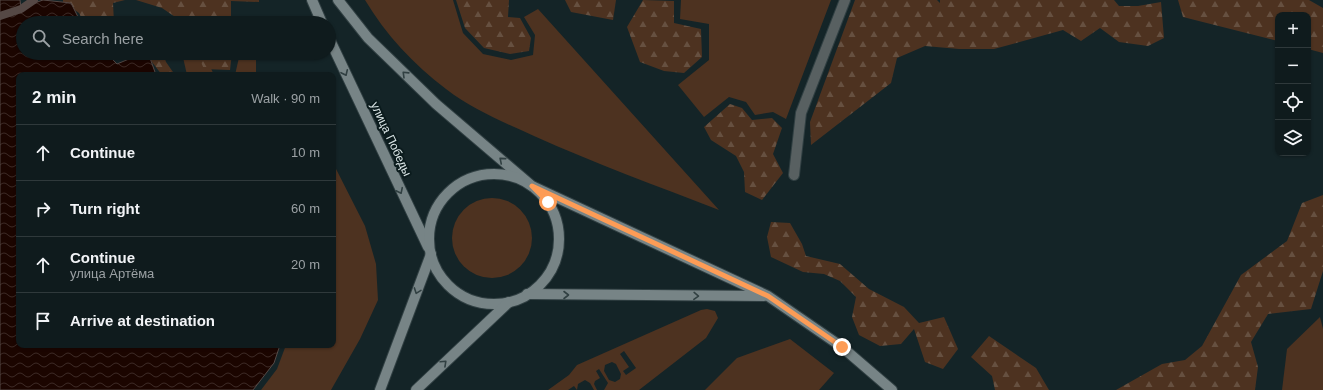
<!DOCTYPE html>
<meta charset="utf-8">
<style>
:root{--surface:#0f1b1d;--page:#1d282a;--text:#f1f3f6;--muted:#9ba1a4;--line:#2f393b}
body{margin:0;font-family:Helvetica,sans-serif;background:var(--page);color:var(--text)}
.controls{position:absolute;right:12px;top:12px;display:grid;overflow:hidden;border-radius:8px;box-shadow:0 1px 3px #0004}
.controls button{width:36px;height:36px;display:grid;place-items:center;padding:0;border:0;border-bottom:1px solid var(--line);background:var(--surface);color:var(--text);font:20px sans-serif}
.stop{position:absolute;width:12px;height:12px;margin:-9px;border:3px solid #fd9c56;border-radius:50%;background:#fff}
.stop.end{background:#fd9c56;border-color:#fff;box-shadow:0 1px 4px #0008}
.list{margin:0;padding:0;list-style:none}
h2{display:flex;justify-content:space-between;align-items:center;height:52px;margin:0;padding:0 16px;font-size:17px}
h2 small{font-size:13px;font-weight:400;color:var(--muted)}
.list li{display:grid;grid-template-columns:26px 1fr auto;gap:12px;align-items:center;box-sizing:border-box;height:56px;padding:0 16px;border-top:1px solid var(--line)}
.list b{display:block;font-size:15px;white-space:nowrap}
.list p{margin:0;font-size:13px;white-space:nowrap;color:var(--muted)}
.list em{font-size:13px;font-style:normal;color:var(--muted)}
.icon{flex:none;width:22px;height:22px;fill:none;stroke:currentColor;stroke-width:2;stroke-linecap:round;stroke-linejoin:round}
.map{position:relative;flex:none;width:1323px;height:390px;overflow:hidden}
.search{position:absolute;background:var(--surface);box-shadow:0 1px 3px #0004;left:16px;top:16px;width:320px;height:44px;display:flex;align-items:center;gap:10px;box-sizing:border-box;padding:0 14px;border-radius:22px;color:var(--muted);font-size:15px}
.panel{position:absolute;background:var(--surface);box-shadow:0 1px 3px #0004;left:16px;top:72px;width:320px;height:276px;border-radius:8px}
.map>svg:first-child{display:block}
</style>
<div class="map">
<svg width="1323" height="390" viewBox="0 0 1323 390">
<defs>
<pattern id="forest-firs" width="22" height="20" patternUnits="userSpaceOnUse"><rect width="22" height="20" fill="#4d3220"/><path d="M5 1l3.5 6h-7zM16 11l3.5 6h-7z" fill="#665040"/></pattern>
<pattern id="water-waves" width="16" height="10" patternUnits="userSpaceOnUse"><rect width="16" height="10" fill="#1b0500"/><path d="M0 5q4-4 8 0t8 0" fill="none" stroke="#3c2925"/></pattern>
</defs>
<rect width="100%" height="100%" fill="#142427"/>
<!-- green -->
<g fill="#4d3220" fill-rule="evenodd">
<path d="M 365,0 L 453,0 L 463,33 L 483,54 L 511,60 L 533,55 L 535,35 L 524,17 L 538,9 L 719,210 C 657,186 594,163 534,136 C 503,122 472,109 446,89 C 413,64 386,35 365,0 Z"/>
<path d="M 681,0 L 831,0 L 786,119 L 773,112 L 755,115 L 746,102 L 729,97 L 704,117 L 678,85 L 709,60 L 709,24 L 680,19 Z"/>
<path d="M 151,18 L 167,23 L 135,23 L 134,20 Z"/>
<path d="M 182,53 L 204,53 L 214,75 L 187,75 Z"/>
<path d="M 240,53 L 256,53 L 256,75 L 235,75 Z"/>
<path d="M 333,163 L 365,226 L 376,264 L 378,300 L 360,339 L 331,390 L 261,390 L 277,369 L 286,345 L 333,345 Z"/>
<circle cx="492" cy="238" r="40"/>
<path d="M 707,309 L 715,311 L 718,318 L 706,338 L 639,390 L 604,390 L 608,383 L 599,369 L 596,371 L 600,378 L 595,381 L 594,384 L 597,390 L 594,390 L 590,383 L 585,380 L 578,384 L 577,390 L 574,386 L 568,390 L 548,390 L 569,375 L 577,365 L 701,310 ZM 624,351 L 636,368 L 626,375 L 623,371 L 629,367 L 620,354 ZM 612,362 L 616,364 L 621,374 L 620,379 L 615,382 L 609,380 L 604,371 L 605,365 Z"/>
<path d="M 1320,317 L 1323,329 L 1323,390 L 1282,390 L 1287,349 Z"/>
<path d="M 790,339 L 834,373 L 819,390 L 705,390 L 737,358 Z"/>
</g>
<!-- forest -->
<g fill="url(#forest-firs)">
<path d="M 63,0 L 125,0 L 113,3 L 114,23 L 84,23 L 79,13 L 63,2 Z"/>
<path d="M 136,0 L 259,0 L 259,2 L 231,1 L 231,23 L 184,23 L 162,8 Z"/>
<path d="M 456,0 L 509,0 L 508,17 L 520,18 L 531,38 L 529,51 L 510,54 L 484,48 L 465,28 Z"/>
<path d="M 565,0 L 616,0 L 613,20 L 571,12 Z"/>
<path d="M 643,0 L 674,1 L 674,23 L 701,29 L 702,57 L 684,73 L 664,71 L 640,62 L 627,27 Z"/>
<path d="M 855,0 L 937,0 L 940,3 L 940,0 L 1114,0 L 1119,6 L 1138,6 L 1161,2 L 1164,38 L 1148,46 L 1119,42 L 1100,28 L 1081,41 L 1063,30 L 994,49 L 959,49 L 925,46 L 897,58 L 891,83 L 811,145 L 810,122 Z"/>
<path d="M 1178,0 L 1309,0 L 1323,8 L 1323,53 L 1308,49 L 1308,15 L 1278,15 L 1278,41 L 1183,17 Z"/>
<path d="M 145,53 L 163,53 L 166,62 L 175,75 L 162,75 Z"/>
<path d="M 197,53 L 232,53 L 230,70 L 204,69 Z"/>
<path d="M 730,104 L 742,108 L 752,120 L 772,118 L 782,128 L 773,154 L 783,173 L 762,200 L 745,192 L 744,172 L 736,156 L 711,140 L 704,127 Z"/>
<path d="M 1323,195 L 1323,271 L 1311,309 L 1268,314 L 1251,342 L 1258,367 L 1255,390 L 1116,390 L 1162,364 L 1185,360 L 1202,346 L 1241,275 L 1287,241 L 1302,203 Z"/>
<path d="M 771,222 L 790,223 L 802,244 L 806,256 L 840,264 L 869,289 L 904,307 L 919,323 L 944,317 L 958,349 L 943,369 L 925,362 L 914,329 L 901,344 L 880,346 L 859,335 L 852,317 L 856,297 L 840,281 L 824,274 L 803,272 L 771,257 L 767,237 Z"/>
<path d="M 989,336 L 1036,368 L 1049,390 L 995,390 L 992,376 L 971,357 Z"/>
</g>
<!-- water -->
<path fill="url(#water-waves)" stroke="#554845" d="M 0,0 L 20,0 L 21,8 L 43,0 L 71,3 L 81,23 L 23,23 L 23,53 L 106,53 L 117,64 L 129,59 L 150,58 L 156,75 L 19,75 L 19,345 L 280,345 L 274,363 L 253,390 L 0,390 Z"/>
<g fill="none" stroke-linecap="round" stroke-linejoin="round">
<!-- stream -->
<path stroke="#554845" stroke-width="8" d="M 0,16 L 21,9 L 34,0"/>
<!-- street casing -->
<g stroke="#303f42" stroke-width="12">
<path id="street" d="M 794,175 L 801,113 L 845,0"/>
</g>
<!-- secondary casing -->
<g stroke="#303f42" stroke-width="12">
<g id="secondary">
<path d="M 312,0 L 322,23"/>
<path d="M 338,0 L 368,38 L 436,104 L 532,186 L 768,296 L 842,347 L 892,390"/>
<path d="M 329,38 L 428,247"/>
<circle cx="494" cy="239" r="65"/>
<path d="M 527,294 L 764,296"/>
<path d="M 380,390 L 431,254"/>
<path d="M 416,390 L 509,302"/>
</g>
</g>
<!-- street -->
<use href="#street" stroke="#586061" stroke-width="10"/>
<!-- secondary -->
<use href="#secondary" stroke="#778486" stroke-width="10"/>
</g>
<!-- one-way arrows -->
<defs><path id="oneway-chevron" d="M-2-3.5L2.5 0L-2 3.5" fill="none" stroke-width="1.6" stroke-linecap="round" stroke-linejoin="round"/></defs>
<g stroke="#314042">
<use href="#oneway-chevron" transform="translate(345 73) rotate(65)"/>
<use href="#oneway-chevron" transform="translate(405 74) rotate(-136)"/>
<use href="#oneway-chevron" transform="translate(502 160) rotate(-140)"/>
<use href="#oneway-chevron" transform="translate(400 191) rotate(64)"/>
<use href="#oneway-chevron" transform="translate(417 291) rotate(110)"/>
<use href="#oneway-chevron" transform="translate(566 295)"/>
<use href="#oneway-chevron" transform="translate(696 296) rotate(2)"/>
<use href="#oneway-chevron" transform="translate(444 363) rotate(-43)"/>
</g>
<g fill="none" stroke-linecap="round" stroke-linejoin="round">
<!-- route -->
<path stroke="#fd9c56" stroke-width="5" d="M 548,202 L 532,186 L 768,296 L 842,347"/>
</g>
<g text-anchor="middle" stroke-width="4" stroke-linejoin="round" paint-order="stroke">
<!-- street labels -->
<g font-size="12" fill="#dbe6e7" stroke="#0b1b1d">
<text transform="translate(391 139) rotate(65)" y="4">улица Победы</text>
</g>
</g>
</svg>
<div class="controls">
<button>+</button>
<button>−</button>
<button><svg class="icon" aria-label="locate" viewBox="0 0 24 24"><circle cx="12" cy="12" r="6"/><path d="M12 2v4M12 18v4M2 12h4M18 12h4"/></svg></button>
<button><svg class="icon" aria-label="layers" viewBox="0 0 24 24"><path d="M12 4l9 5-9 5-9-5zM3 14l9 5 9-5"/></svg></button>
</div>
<div class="stop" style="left:548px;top:202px"></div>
<div class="stop end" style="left:842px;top:347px"></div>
<div class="search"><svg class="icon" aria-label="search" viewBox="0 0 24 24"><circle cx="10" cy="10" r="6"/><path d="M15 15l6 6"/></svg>Search here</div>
<section class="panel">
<h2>2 min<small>Walk · 90 m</small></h2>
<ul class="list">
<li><svg class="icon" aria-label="ahead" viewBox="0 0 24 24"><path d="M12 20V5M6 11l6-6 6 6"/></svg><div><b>Continue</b></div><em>10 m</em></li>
<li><svg class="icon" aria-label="right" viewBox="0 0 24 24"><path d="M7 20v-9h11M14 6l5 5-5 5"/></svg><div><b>Turn right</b></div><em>60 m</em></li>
<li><svg class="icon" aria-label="ahead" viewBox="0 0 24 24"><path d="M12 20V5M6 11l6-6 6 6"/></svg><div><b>Continue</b><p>улица Артёма</p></div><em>20 m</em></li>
<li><svg class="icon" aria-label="arrive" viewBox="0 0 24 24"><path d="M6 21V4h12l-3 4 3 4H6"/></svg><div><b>Arrive at destination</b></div></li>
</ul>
</section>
</div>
